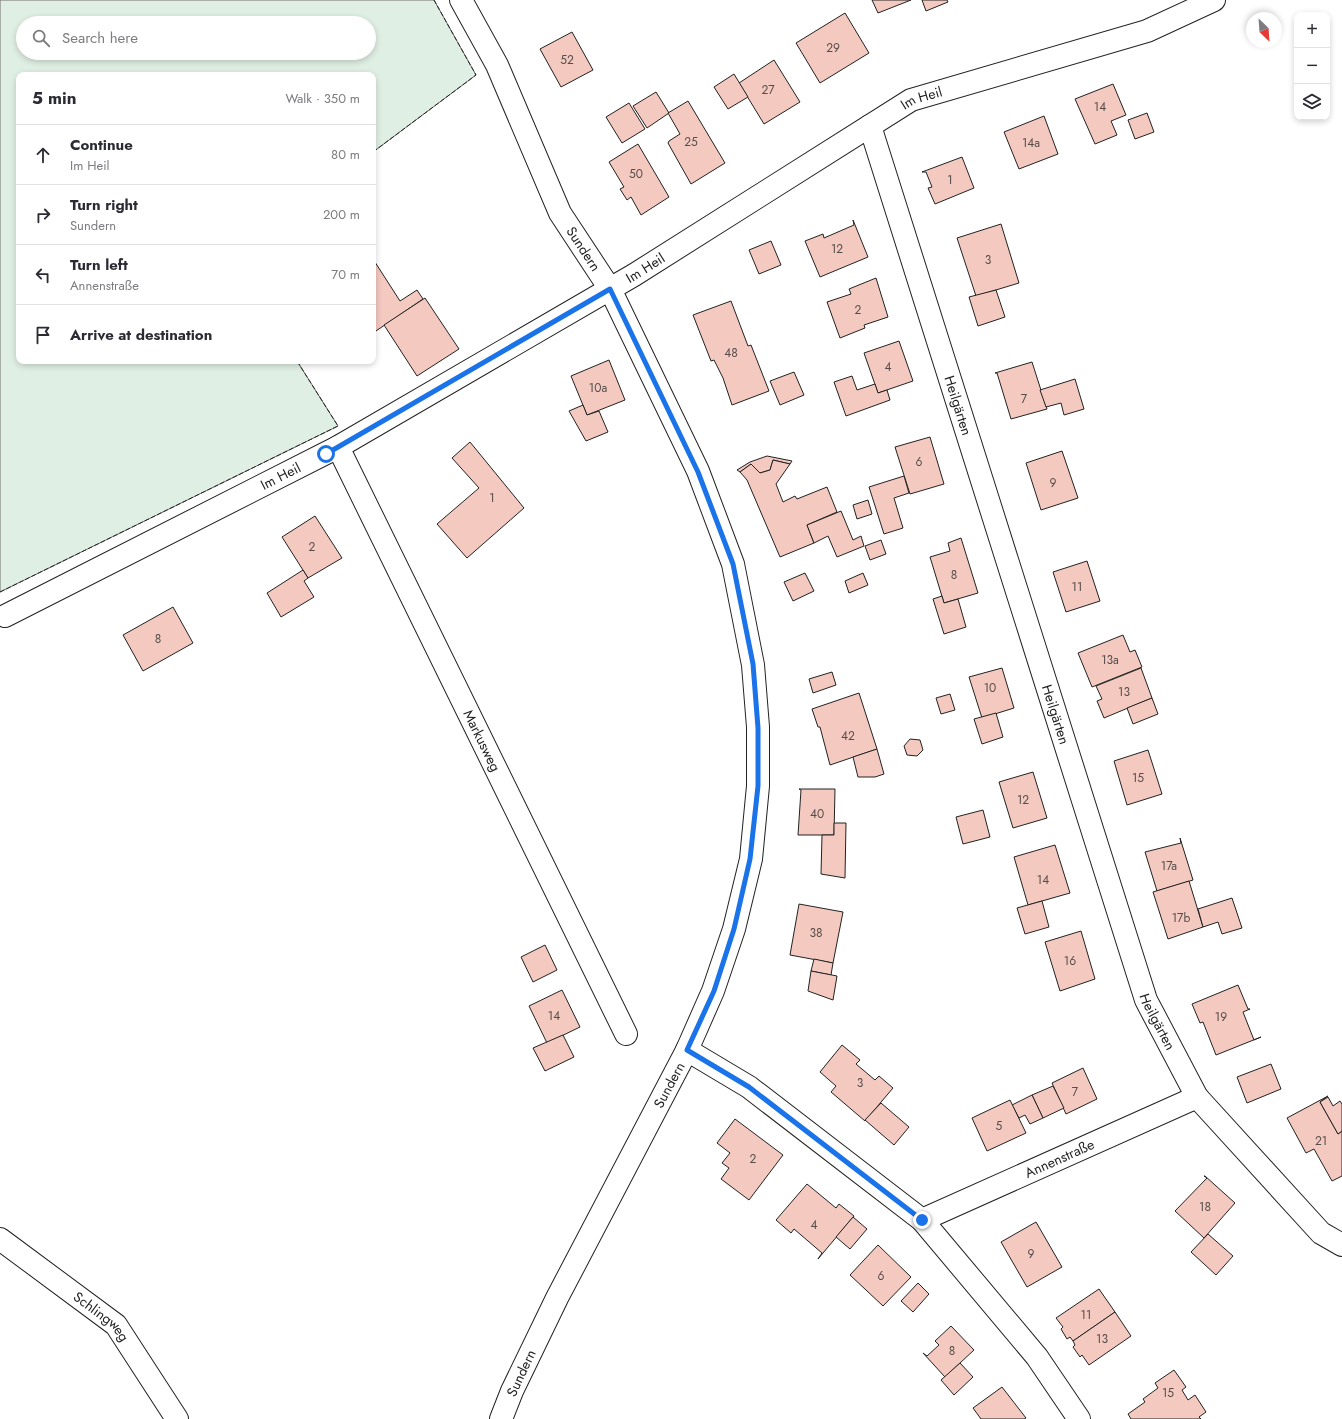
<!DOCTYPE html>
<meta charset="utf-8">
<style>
:root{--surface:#fff;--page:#f7f7f7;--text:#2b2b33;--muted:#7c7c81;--line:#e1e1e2}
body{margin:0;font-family:Jost,sans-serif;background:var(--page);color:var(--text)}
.controls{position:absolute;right:12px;top:12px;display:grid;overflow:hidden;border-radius:8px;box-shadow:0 2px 6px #0003}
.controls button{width:36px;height:36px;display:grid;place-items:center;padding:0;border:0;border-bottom:1px solid var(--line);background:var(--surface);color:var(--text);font:20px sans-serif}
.compass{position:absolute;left:1246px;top:12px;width:36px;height:36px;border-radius:50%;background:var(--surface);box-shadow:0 2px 6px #0003;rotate:155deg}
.stop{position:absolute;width:12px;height:12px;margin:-9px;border:3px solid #1a73e8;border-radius:50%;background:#fff}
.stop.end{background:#1a73e8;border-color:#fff;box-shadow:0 1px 4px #0008}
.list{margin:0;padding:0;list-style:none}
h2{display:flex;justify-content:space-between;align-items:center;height:52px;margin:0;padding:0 16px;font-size:17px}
h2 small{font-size:13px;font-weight:400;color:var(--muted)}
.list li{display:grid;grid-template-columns:26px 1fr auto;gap:12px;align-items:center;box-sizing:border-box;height:60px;padding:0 16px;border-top:1px solid var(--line)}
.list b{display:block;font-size:15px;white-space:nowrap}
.list p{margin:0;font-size:13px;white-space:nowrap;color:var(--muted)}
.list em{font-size:13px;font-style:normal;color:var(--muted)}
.icon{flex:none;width:22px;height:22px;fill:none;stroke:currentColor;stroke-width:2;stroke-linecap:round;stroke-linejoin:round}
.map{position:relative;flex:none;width:1342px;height:1419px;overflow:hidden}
.search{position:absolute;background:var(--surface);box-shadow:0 2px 6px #0003;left:16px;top:16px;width:360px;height:44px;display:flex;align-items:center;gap:10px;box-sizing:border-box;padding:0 14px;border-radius:22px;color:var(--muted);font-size:15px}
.panel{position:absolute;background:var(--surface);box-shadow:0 2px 6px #0003;left:16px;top:72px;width:360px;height:292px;border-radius:8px}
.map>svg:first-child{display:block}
</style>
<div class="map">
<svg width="1342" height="1419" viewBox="0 0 1342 1419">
<rect width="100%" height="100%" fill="#fff"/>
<!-- green -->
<path fill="#e0efe3" stroke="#6f6f6f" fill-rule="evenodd" d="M 0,0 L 434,0 L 476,75 L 373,152 L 373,75 L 19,75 L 19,361 L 297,361 L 338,426 L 0,592 ZM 23,23 L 369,23 L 369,53 L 23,53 Z"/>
<!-- building -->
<g fill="#f3c9c0" stroke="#222">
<path d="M 872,0 L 911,0 L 878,13 Z"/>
<path d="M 922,0 L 947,0 L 948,2 L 926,11 Z"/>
<path d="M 845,13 L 869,53 L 820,83 L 796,43 Z"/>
<path d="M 572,32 L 593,70 L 561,87 L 540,49 Z"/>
<path d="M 774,60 L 800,102 L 764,124 L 739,83 Z"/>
<path d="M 734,74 L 748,97 L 728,109 L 714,87 Z"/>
<path d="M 1113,84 L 1126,115 L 1111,121 L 1117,135 L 1095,144 L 1075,99 Z"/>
<path d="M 656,92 L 669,113 L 647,128 L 633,106 Z"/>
<path d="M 688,101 L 725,163 L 691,184 L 668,143 L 669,141 L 680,134 L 668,113 Z"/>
<path d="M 629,103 L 645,129 L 622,143 L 606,117 Z"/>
<path d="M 1147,113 L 1154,132 L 1135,139 L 1128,120 Z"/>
<path d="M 1044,116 L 1058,154 L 1019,169 L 1004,132 Z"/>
<path d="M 638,144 L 669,197 L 641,215 L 631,197 L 627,200 L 620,189 L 624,187 L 609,162 Z"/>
<path d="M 962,157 L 974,188 L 935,204 L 928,188 L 932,187 L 926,172 L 922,172 Z"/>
<path d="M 853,220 L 868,257 L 820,277 L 805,241 L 823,234 L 824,238 L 854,225 Z"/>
<path d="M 1001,224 L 1019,283 L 976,296 L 957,238 Z"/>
<path d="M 771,241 L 781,265 L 759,274 L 749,250 Z"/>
<path d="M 373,259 L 400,301 L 417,290 L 423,299 L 373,333 Z"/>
<path d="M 876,278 L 888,317 L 864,325 L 865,328 L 840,338 L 827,302 L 851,294 L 849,289 Z"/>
<path d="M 996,290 L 1005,317 L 978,326 L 969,297 Z"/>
<path d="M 425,298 L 459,349 L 417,376 L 384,325 Z"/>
<path d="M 731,301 L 748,346 L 751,345 L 769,391 L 732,405 L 723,378 L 714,360 L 711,361 L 693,315 Z"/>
<path d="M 899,341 L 913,381 L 878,393 L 864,353 Z"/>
<path d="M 609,360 L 625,400 L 587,415 L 571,376 Z"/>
<path d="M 1032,362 L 1047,409 L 1011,419 L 997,373 L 995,373 Z"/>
<path d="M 794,372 L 804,395 L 780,405 L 770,381 Z"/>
<path d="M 852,376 L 857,390 L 875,384 L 878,393 L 887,390 L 890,400 L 846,416 L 834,382 Z"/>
<path d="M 1075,379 L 1084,409 L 1064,415 L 1061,403 L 1046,407 L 1040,390 Z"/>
<path d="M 583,405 L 587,415 L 599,411 L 608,432 L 586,441 L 569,411 Z"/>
<path d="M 930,437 L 944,484 L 910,494 L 895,447 Z"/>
<path d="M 470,442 L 524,508 L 467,558 L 437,524 L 479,488 L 452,458 Z"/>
<path d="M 1062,451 L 1078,498 L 1041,510 L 1026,463 Z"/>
<path d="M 767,456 L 792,461 L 790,464 L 773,460 L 770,470 L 760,473 L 751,464 L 740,472 L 737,470 L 750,462 Z"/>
<path d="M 773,460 L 790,464 L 776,484 L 783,502 L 795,496 L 797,499 L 827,487 L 837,512 L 807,525 L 814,543 L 780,557 L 747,480 L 740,472 L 751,464 L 760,473 L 770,470 Z"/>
<path d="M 904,476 L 909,493 L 894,498 L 903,528 L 884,534 L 869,487 Z"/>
<path d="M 868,500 L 872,514 L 857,519 L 853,505 Z"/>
<path d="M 841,511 L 853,540 L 861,536 L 864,546 L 837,557 L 828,536 L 814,543 L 807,525 Z"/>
<path d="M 315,516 L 342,558 L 308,578 L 282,537 Z"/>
<path d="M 961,538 L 978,593 L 944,603 L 930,557 L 950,551 L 948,543 Z"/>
<path d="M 881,540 L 886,554 L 870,560 L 865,546 Z"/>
<path d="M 1087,561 L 1100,601 L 1066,612 L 1053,572 Z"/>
<path d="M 303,570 L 308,578 L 304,581 L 314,597 L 281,617 L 267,593 Z"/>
<path d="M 805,573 L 814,591 L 793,601 L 784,582 Z"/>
<path d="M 863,573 L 868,585 L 849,593 L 845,581 Z"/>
<path d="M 942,596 L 944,603 L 958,599 L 966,627 L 944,634 L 933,599 Z"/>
<path d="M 173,607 L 193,643 L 143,671 L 123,635 Z"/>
<path d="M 1123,635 L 1130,652 L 1135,650 L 1142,667 L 1092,687 L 1078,653 Z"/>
<path d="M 1002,668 L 1014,708 L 982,718 L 969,677 Z"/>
<path d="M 1141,668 L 1152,698 L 1104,718 L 1097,701 L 1102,699 L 1096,686 Z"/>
<path d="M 832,672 L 836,685 L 813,693 L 809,679 Z"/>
<path d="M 859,693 L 877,749 L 830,765 L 820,727 L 818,727 L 812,709 Z"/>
<path d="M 950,694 L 955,710 L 941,714 L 936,698 Z"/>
<path d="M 1152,698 L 1158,714 L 1133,724 L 1127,708 Z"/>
<path d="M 996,713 L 1003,737 L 982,744 L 974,719 Z"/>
<path d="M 910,739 L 920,740 L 923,750 L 917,756 L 907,755 L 904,746 Z"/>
<path d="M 877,749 L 884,774 L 875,777 L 858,777 L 853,757 Z"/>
<path d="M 1148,750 L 1162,794 L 1127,805 L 1114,761 Z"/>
<path d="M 1033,772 L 1047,818 L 1013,828 L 999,782 Z"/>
<path d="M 799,789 L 835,789 L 834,835 L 798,835 L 801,790 Z"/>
<path d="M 983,810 L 990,837 L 963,844 L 956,817 Z"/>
<path d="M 834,823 L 846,823 L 845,878 L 821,874 L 822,835 L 834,835 Z"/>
<path d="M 1180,838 L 1193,880 L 1157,891 L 1145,852 L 1181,843 Z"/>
<path d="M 1055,845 L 1070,893 L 1028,905 L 1014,857 Z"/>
<path d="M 1189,881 L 1203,927 L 1168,939 L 1153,892 Z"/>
<path d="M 1232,898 L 1242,928 L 1222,934 L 1218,922 L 1203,927 L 1198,909 Z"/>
<path d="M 1042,901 L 1049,927 L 1025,934 L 1017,908 Z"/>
<path d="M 799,904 L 843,912 L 833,963 L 790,955 Z"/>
<path d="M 1081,931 L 1095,979 L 1060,991 L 1045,942 Z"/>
<path d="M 545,945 L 557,970 L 533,982 L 521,957 Z"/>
<path d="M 814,959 L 833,963 L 831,975 L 811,971 Z"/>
<path d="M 811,971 L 837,976 L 833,1000 L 808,991 Z"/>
<path d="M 1238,985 L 1248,1009 L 1250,1009 L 1243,1012 L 1254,1040 L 1261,1037 L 1216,1055 L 1203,1022 L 1200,1023 L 1192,1004 Z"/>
<path d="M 562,990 L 580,1027 L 547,1043 L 529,1006 Z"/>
<path d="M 563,1035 L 574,1057 L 545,1071 L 533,1048 Z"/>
<path d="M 842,1045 L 860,1060 L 856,1064 L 875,1080 L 879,1076 L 893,1088 L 865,1121 L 831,1092 L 836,1086 L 820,1072 Z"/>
<path d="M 1271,1064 L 1281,1089 L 1247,1103 L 1237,1077 Z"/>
<path d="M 1083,1068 L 1097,1099 L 1066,1114 L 1052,1083 Z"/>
<path d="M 1053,1086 L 1064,1108 L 1043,1118 L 1032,1095 Z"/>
<path d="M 1032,1095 L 1043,1118 L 1030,1124 L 1025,1115 L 1019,1118 L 1012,1105 Z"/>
<path d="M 1328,1096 L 1320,1102 L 1338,1134 L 1342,1131 L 1342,1176 L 1332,1181 L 1314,1149 L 1306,1153 L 1287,1118 Z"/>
<path d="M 1328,1097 L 1333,1106 L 1340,1101 L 1342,1104 L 1342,1131 L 1338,1134 L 1320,1102 Z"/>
<path d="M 1010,1100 L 1026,1133 L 987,1151 L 972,1118 Z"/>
<path d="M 881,1103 L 909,1127 L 894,1145 L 865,1120 Z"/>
<path d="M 735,1119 L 783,1155 L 749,1200 L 721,1179 L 729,1168 L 722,1163 L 730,1153 L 717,1143 Z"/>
<path d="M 1204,1176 L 1205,1176 L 1235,1203 L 1204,1238 L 1175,1211 L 1207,1178 Z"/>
<path d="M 807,1184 L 836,1208 L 839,1204 L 854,1216 L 818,1259 L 822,1253 L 794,1229 L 791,1233 L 776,1220 Z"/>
<path d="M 853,1217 L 867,1229 L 850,1249 L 836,1237 Z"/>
<path d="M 1036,1222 L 1062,1267 L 1027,1287 L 1001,1242 Z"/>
<path d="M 1208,1234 L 1233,1256 L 1216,1275 L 1191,1252 Z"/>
<path d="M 878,1245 L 911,1277 L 883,1306 L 850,1275 Z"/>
<path d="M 918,1283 L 929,1294 L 913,1312 L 901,1301 Z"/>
<path d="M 1099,1289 L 1115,1312 L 1073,1341 L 1070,1337 L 1067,1339 L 1061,1329 L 1063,1327 L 1056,1318 Z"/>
<path d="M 1115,1312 L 1131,1336 L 1089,1365 L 1082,1355 L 1080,1357 L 1073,1347 L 1075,1345 L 1073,1341 Z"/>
<path d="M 951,1326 L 974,1350 L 945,1377 L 923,1353 L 927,1356 L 939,1345 L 935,1341 Z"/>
<path d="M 960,1363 L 973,1377 L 954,1395 L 941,1380 Z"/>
<path d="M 1174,1370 L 1186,1387 L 1182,1390 L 1188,1400 L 1195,1395 L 1206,1412 L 1199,1417 L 1201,1419 L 1131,1419 L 1128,1414 L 1145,1402 L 1143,1399 L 1158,1388 L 1155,1383 Z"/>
<path d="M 1002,1387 L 1026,1418 L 1024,1419 L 981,1419 L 973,1408 Z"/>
</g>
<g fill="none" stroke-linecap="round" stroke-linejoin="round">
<!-- minor casing -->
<g stroke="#222" stroke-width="24">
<g id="minor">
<path id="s1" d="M 461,0 L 497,65 L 560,213 L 610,289 L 698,471 L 733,564 L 753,665 L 758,727 L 758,786 L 751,859 L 734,929 L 713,991 L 687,1050 L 557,1298 L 512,1391 L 501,1419"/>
<path id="s2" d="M 870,126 L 1146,1000 L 1197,1097 L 1321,1233 L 1342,1245"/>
<path id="s3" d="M 338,447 L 626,1034"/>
<path id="s4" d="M 5,616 L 338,447 L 634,275 L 911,100 L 1147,31 L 1214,0"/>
<path id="s5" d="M 687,1050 L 749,1087 L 922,1220 L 1197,1097"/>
<path d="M 922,1220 L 1037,1357 L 1079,1419"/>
<path id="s6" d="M 0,1239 L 116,1325 L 177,1419"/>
</g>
</g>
<!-- minor -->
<use href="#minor" stroke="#fff" stroke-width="22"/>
<!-- fence -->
<g stroke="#222" stroke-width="1" stroke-dasharray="5 2" stroke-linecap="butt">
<path d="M 373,152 L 476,75 L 434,0"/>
<path d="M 0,592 L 338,426 L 297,361"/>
</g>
</g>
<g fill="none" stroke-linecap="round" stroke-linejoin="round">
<!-- route -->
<path stroke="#1a73e8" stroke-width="5" d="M 326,454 L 610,289 L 698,472 L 733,564 L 753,664 L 758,728 L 758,786 L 750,859 L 734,929 L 714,991 L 687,1050 L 749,1087 L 922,1220"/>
</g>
<g text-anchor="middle" stroke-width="3" stroke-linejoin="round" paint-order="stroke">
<!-- number labels -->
<g font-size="12" fill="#564c4a">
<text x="833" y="52">29</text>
<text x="567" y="64">52</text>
<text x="768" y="94">27</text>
<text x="1100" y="111">14</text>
<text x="691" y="146">25</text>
<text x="1031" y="147">14a</text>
<text x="636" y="178">50</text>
<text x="950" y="184">1</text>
<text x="837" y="253">12</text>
<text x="988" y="264">3</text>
<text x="858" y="314">2</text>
<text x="731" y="357">48</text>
<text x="888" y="371">4</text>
<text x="598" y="392">10a</text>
<text x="1024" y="403">7</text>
<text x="919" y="466">6</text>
<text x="1053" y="487">9</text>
<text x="492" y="502">1</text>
<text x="312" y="551">2</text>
<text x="954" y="579">8</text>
<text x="1077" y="591">11</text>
<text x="158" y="643">8</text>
<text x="1110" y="664">13a</text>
<text x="990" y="692">10</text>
<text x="1124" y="696">13</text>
<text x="848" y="740">42</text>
<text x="1138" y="782">15</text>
<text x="1023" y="804">12</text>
<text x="817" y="818">40</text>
<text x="1169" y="870">17a</text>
<text x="1043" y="884">14</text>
<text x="1181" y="922">17b</text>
<text x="816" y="937">38</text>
<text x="1070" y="965">16</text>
<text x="554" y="1020">14</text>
<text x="1221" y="1021">19</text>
<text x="860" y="1087">3</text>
<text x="1075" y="1096">7</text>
<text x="999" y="1130">5</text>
<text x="1321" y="1145">21</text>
<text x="753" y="1163">2</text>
<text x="1205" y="1211">18</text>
<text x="814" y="1229">4</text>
<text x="1031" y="1258">9</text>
<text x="881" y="1280">6</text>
<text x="1086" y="1319">11</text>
<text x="1102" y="1343">13</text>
<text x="952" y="1355">8</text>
<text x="1168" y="1397">15</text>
</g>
<!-- street labels -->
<g font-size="14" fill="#222" stroke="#fff">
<text dy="5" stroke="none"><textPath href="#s4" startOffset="1054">Im Heil</textPath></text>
<text dy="5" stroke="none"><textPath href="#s1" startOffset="278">Sundern</textPath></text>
<text dy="5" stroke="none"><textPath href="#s4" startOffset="729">Im Heil</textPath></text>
<text dy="5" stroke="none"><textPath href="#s2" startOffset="293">Heilgärten</textPath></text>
<text dy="5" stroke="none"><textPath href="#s4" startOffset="309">Im Heil</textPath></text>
<text dy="5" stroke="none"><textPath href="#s2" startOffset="617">Heilgärten</textPath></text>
<text dy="5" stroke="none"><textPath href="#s3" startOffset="327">Markusweg</textPath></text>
<text dy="5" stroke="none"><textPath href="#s2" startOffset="941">Heilgärten</textPath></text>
<text transform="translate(669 1085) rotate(-62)" y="5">Sundern</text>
<text dy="5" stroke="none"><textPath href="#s5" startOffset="441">Annenstraße</textPath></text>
<text dy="5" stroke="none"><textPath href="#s6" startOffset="128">Schlingweg</textPath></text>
<text transform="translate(521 1373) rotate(-65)" y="5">Sundern</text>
</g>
</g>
</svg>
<div class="controls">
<button>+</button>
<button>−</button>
<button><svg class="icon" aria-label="layers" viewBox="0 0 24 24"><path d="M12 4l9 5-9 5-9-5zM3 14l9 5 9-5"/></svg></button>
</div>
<svg class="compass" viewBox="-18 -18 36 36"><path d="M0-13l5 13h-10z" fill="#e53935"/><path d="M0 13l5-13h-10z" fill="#7c7c81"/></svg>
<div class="stop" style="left:326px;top:454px"></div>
<div class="stop end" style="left:922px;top:1220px"></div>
<div class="search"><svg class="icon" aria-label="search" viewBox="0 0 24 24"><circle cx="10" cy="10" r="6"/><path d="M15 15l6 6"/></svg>Search here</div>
<section class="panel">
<h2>5 min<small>Walk · 350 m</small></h2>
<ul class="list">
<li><svg class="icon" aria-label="ahead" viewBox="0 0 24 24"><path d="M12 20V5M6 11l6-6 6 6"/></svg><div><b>Continue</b><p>Im Heil</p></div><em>80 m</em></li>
<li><svg class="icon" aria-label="right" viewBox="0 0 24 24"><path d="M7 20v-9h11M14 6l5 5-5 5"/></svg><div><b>Turn right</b><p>Sundern</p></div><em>200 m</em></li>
<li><svg class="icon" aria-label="left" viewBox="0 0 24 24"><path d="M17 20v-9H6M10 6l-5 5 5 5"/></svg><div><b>Turn left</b><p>Annenstraße</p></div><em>70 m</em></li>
<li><svg class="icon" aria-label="arrive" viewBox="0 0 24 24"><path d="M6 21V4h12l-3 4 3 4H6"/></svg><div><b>Arrive at destination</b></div></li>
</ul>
</section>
</div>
